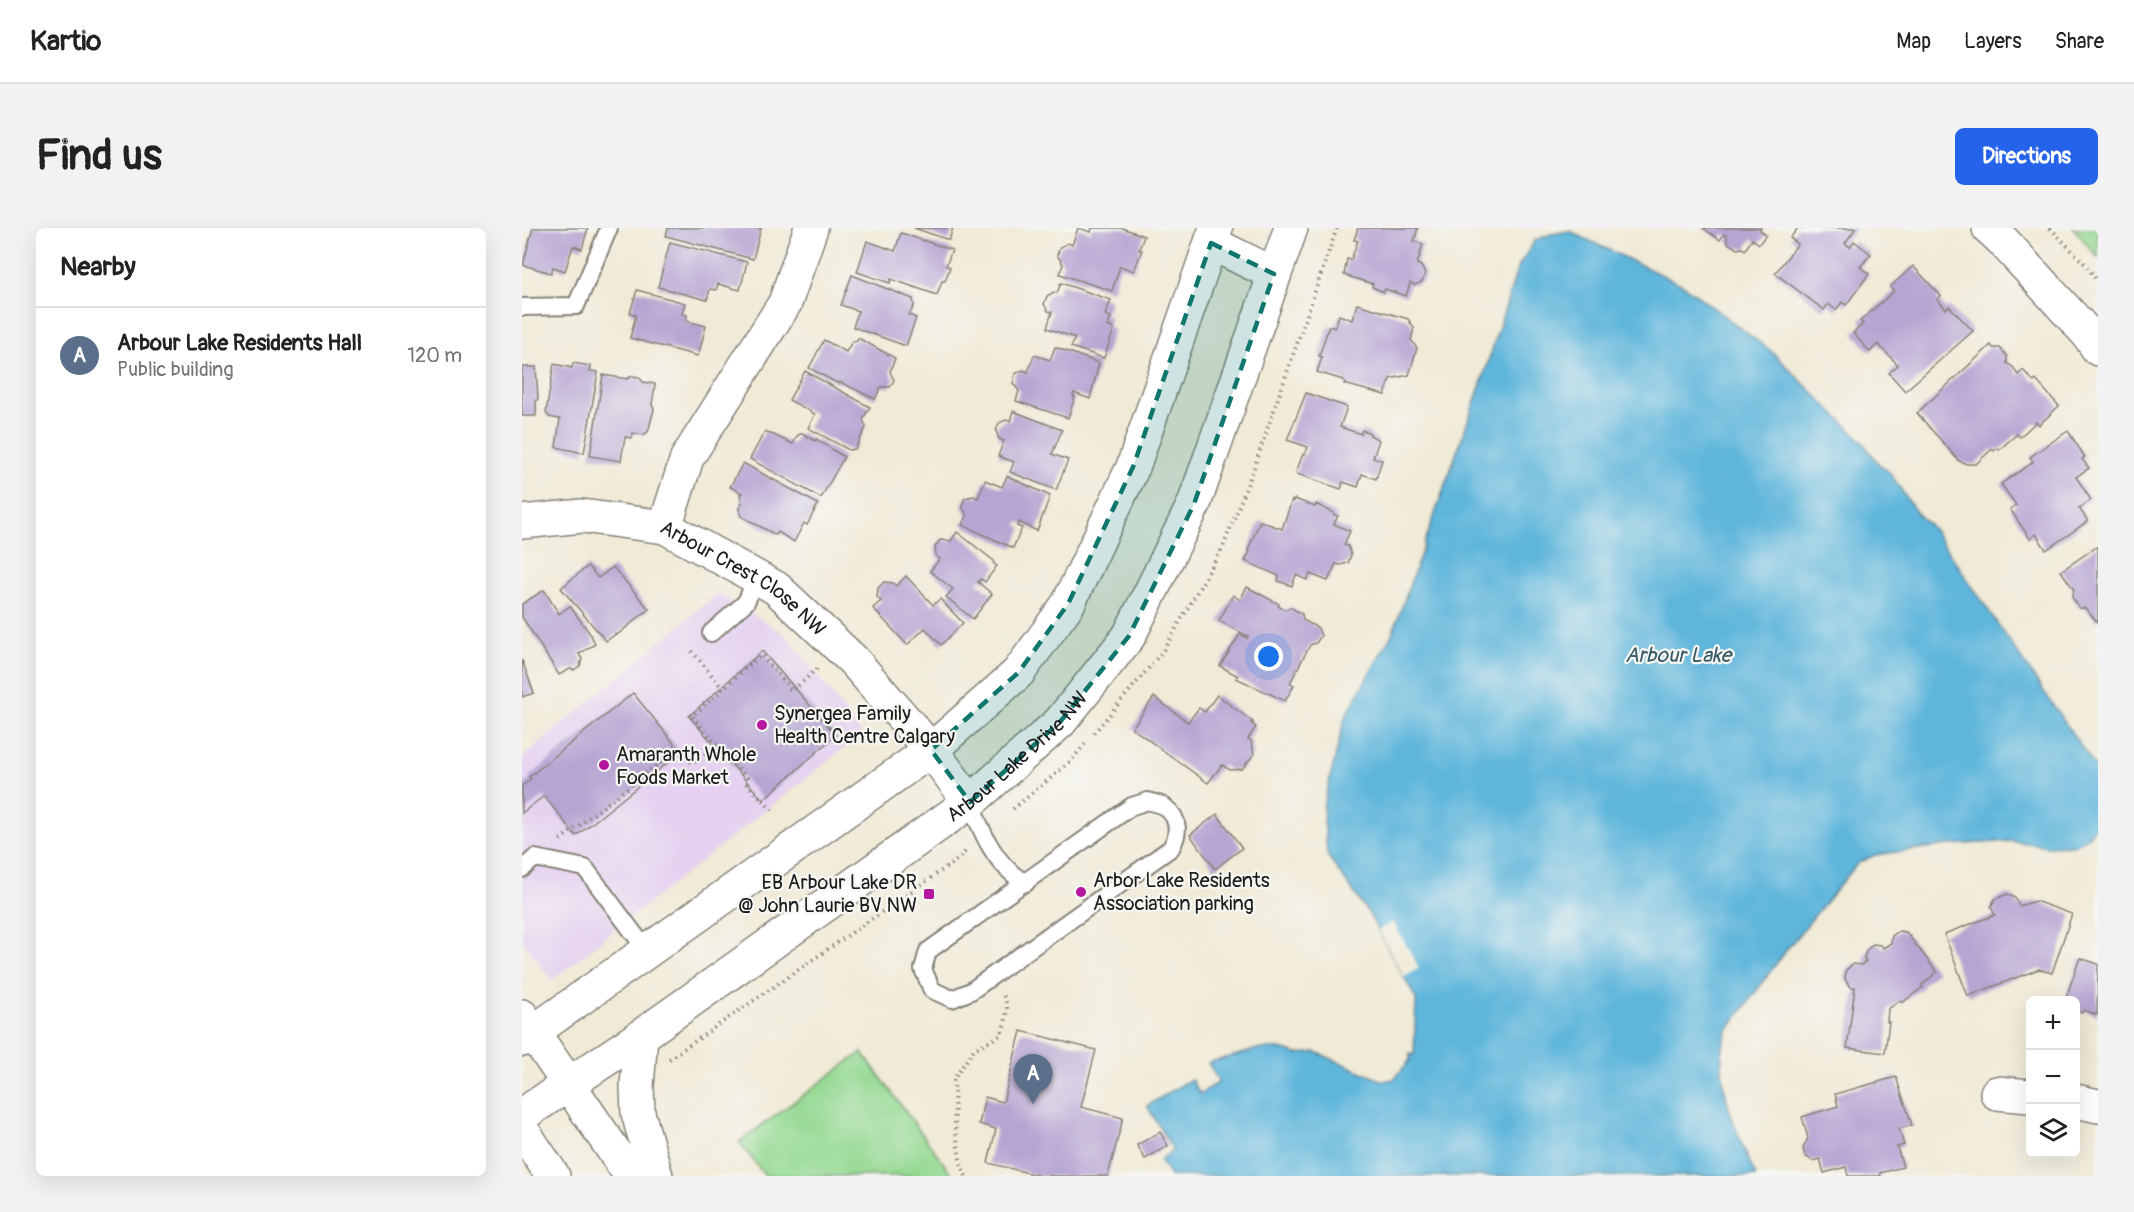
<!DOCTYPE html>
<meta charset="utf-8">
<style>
:root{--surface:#fff;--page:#f2f2f2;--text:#222;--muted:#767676;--line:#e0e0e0;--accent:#2563eb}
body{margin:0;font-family:Pangolin,sans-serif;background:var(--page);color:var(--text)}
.controls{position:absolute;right:18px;bottom:18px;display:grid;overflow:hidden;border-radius:9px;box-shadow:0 6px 24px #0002}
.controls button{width:54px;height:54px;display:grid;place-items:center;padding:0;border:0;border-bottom:2px solid var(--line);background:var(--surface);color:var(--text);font:30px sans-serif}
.you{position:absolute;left:747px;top:429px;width:21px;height:21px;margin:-15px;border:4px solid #fff;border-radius:50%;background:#1a73e8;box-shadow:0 0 0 9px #1a73e833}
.badge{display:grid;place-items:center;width:39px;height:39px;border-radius:50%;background:var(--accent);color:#fff;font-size:20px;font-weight:700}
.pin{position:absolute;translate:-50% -50px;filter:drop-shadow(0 2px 3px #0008)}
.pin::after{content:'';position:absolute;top:32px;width:21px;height:18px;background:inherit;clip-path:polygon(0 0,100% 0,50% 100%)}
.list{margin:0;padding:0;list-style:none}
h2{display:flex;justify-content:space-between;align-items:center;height:78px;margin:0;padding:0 24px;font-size:26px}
h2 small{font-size:20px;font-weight:400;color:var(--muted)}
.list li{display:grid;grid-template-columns:39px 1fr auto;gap:18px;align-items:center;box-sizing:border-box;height:96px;padding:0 24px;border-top:2px solid var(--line)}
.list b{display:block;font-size:22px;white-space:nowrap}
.list p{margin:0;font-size:20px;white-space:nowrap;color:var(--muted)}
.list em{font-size:20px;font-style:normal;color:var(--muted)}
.icon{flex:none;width:33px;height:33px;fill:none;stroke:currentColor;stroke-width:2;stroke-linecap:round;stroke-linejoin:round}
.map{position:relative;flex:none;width:1576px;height:948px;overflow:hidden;border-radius:9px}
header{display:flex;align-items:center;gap:36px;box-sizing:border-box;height:84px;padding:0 30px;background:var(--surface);border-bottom:2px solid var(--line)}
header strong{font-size:28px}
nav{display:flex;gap:33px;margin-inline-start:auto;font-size:21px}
.intro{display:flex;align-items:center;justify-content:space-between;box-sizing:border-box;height:144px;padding:0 36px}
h1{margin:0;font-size:42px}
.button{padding:15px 27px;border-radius:9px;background:var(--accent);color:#fff;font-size:21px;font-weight:700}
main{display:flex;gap:36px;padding:0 36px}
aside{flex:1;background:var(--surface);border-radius:9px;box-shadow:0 6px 24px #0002}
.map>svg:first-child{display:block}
</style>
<header>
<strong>Kartio</strong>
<nav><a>Map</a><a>Layers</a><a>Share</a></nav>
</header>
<div class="intro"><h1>Find us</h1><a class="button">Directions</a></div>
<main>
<aside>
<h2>Nearby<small></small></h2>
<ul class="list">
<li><span class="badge" style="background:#5c6f8a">A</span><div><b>Arbour Lake Residents Hall</b><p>Public building</p></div><em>120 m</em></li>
</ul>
</aside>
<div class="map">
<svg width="1576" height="948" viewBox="0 0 1576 948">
<rect width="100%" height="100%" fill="#f6f6f2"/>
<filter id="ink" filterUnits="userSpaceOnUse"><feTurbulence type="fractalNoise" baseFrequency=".0167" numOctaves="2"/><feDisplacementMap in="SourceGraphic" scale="12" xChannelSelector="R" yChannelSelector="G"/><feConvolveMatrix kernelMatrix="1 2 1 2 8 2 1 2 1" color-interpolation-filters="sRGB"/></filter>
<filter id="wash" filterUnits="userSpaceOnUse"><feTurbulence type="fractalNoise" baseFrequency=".008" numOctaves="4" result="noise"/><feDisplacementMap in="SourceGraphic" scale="24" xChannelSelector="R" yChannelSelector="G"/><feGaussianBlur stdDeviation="1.35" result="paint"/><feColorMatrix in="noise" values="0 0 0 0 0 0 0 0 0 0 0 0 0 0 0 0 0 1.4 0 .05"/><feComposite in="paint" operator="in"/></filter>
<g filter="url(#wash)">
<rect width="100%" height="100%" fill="#f0ead6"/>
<!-- built -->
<path fill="#e6d2f0" d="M 196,365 L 263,406 L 340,506 L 30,752 L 0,713 L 0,530 Z"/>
<!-- green -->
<g fill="#94d992" stroke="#587a57" stroke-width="1.5">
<path d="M 1551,0 L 1576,0 L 1576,30 L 1553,2 Z"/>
<path d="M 340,824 L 431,948 L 243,948 L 217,914 Z"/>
</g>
<!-- water -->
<path fill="#5eb6db" stroke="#3d697c" stroke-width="1.5" d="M 1047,3 L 1161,57 L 1249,123 L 1339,212 L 1356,235 L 1368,245 L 1394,284 L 1411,301 L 1574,540 L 1576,545 L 1576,595 L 1566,609 L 1554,617 L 1526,618 L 1490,613 L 1427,617 L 1353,627 L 1336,635 L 1265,721 L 1206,802 C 1187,844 1216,909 1234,948 L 648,948 L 638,932 L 651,922 L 625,878 L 669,851 L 678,866 L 697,854 L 686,835 L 736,821 L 759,821 L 775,826 L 794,824 L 861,853 L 872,851 L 888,832 L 888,826 L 892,827 L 894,771 L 847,686 L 805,627 L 801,579 L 823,489 L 871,404 L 961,150 L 996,39 L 1013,12 L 1029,6 Z"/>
<!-- pier -->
<path fill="#f0ead6" d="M 871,694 L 897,740 L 882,749 L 856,702 Z"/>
<g id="blocks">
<!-- building -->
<g fill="#b5a5d2">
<path d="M 11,0 L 66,0 L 60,21 L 51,18 L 43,43 L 31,39 L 29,45 L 1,37 Z"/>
<path d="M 146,0 L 239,0 L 231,31 L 144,8 Z"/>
<path d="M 392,0 L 431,0 L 427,12 Z"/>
<path d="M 556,0 L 569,4 L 570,0 L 600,0 L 622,8 L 617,22 L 620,22 L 612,43 L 598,38 L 590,63 L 538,46 L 541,36 L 535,27 L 538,19 L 546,15 L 550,17 Z"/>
<path d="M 836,0 L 896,0 L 892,13 L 901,16 L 895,36 L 899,38 L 903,46 L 900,54 L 893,57 L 888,55 L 884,68 L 863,61 L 862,64 L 850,59 L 851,56 L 822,47 L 825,31 L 829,32 L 835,15 L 836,13 L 832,12 Z"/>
<path d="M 1181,0 L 1239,0 L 1238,2 L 1244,7 L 1237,16 L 1230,11 L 1223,22 L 1220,20 L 1215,21 L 1205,14 L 1205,8 L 1202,6 L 1198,12 Z"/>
<path d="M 1276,0 L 1334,0 L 1323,15 L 1328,19 L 1332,13 L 1349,26 L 1338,39 L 1347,46 L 1324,77 L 1320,74 L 1314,82 L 1306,76 L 1302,82 L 1253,45 L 1276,16 L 1268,10 Z"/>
<path d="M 379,5 L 430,22 L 424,38 L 428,39 L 423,53 L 420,53 L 415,67 L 369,51 L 368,55 L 335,44 L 345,13 L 373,23 Z"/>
<path d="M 148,14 L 225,34 L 218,62 L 196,56 L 194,62 L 188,61 L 185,72 L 136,59 Z"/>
<path d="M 1391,38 L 1419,68 L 1415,71 L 1424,81 L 1427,78 L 1451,103 L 1383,163 L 1367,145 L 1376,137 L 1356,116 L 1348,124 L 1331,105 L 1341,96 L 1338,93 L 1372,63 L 1368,59 Z"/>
<path d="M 330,47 L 391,71 L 392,78 L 387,87 L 394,90 L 384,118 L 331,99 L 336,83 L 319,77 Z"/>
<path d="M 539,55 L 589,72 L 583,87 L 589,89 L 586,98 L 592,101 L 582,130 L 549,119 L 553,110 L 525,100 L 530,84 L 526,83 L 522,76 L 525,68 L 532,64 L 535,65 Z"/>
<path d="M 115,62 L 163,75 L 160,86 L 165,87 L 164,93 L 184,98 L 176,128 L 108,110 L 114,87 L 108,85 Z"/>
<path d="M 835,76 L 886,91 L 892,100 L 889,112 L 895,120 L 887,147 L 868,151 L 863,167 L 822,156 L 823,154 L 821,152 L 795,144 L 800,129 L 797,128 L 807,98 L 813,100 L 817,87 L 830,92 Z"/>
<path d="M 336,110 L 373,130 L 368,144 L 372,152 L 368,159 L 359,159 L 353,171 L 318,154 L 317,156 L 287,140 L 302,112 L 324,124 L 330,114 L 335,113 Z"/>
<path d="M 1469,117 L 1471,120 L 1478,120 L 1485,128 L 1485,135 L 1491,139 L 1496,147 L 1501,142 L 1512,154 L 1514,152 L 1537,178 L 1517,197 L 1514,194 L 1498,209 L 1495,206 L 1477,222 L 1475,220 L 1472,223 L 1470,221 L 1454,236 L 1445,236 L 1437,233 L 1395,185 Z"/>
<path d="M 533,119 L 577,135 L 568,171 L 552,165 L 551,168 L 553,169 L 546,190 L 494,173 L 497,163 L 491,155 L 493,146 L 501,142 L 506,144 L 512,127 L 528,132 Z"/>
<path d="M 51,135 L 69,138 L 68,143 L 76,144 L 62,225 L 34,219 L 38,191 L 27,189 L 24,185 L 32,136 L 50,140 Z"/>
<path d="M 0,139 L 14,139 L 16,172 L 14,172 L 14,188 L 0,188 Z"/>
<path d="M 283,143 L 348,179 L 341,191 L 344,199 L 333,221 L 327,222 L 286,200 L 293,186 L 267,172 Z"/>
<path d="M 81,147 L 105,151 L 110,148 L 117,149 L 121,154 L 133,156 L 130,177 L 132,181 L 126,204 L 123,205 L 123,207 L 111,205 L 110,210 L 103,209 L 99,233 L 68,228 Z"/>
<path d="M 784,165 L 825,179 L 818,199 L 839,206 L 840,202 L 848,205 L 848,207 L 857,212 L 851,230 L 860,232 L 854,251 L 840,246 L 836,259 L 821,254 L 819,261 L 775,246 L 774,244 L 781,226 L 783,227 L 786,219 L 765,212 Z"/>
<path d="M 491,183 L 540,202 L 530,226 L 546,232 L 534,262 L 488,244 L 492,234 L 476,228 L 482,213 L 477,211 L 474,203 L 477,195 L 484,192 L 488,193 Z"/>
<path d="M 243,203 L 271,216 L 275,208 L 280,205 L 293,213 L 294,211 L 322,229 L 299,270 L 228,231 Z"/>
<path d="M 1546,203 L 1563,229 L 1560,231 L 1567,240 L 1554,249 L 1569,272 L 1557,280 L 1566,293 L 1524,322 L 1514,306 L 1508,311 L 1488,281 L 1494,277 L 1479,256 L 1511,234 L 1508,229 Z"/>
<path d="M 221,235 L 296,276 L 285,297 L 282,295 L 272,314 L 256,304 L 254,307 L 219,288 L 217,280 L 220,275 L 218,266 L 220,265 L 208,259 Z"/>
<path d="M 485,248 L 528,268 L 515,303 L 497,294 L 495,298 L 500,300 L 491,320 L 440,297 L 445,288 L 440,278 L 443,270 L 451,268 L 456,270 L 463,252 L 480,259 Z"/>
<path d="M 773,271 L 793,279 L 794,276 L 812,285 L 812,287 L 816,288 L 812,296 L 828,303 L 822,317 L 826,318 L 829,327 L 826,335 L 818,337 L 814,336 L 806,353 L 788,346 L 785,352 L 774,347 L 770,358 L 756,353 L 757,348 L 723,333 L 728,323 L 726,322 L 738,293 L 760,301 L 770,272 L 772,273 Z"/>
<path d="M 435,304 L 472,333 L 471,335 L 475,338 L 463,354 L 459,351 L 456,354 L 470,366 L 451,391 L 424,369 L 431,361 L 408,343 L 418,331 L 414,328 L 413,319 L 418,312 L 429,313 Z"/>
<path d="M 1576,318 L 1576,395 L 1563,380 L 1557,380 L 1550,369 L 1552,362 L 1539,343 Z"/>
<path d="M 66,338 L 76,350 L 91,339 L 127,381 L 95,407 L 94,406 L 84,413 L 39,360 Z"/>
<path d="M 384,348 L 411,377 L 418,371 L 441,395 L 419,417 L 403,400 L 385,417 L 351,380 L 359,373 L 355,369 L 356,360 L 362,354 L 371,355 L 374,358 Z"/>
<path d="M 725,359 L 757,376 L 756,378 L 763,382 L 768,379 L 780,386 L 781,392 L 796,400 L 799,408 L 794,415 L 788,417 L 768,455 L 772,457 L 763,473 L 714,450 L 716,448 L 698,438 L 718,406 L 725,410 L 726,408 L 697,393 L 711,367 L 718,372 Z"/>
<path d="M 22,362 L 37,386 L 48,378 L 69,407 L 73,416 L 57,426 L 60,431 L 58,438 L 52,442 L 48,441 L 37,447 L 0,389 L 0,376 Z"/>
<path d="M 240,423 L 314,507 L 241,572 L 167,488 Z"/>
<path d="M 0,432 L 12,465 L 0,469 Z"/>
<path d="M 111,465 L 159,524 L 54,608 L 22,568 L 0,585 L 0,558 L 9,551 L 7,549 Z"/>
<path d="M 695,467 L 731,494 L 729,495 L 734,499 L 726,511 L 729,513 L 732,526 L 720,541 L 708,542 L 700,537 L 686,555 L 610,500 L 632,469 L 666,494 L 677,480 L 683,484 Z"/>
<path d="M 695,586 L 720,620 L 693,641 L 668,607 Z"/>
<path d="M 1485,666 L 1493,670 L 1497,678 L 1513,673 L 1550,686 L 1530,745 L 1517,741 L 1446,768 L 1422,706 L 1473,687 L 1469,679 L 1473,671 Z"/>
<path d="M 1377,703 L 1384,704 L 1415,744 L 1400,757 L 1401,759 L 1380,775 L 1378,773 L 1366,781 L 1365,794 L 1367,794 L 1363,825 L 1325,820 L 1333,759 L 1329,759 L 1323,751 L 1324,742 L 1331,736 L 1339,737 L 1344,733 L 1342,730 L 1344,723 L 1351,716 L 1359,717 L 1361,720 L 1369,715 L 1370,708 Z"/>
<path d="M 1558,730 L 1576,736 L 1575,787 L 1561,782 L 1560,785 L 1554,783 L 1554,772 L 1543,772 Z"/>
<path d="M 499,803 L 574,822 L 559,879 L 601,890 L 586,948 L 519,948 L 466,935 L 474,901 L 457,896 L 463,869 L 481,874 Z"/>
<path d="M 1374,849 L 1390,897 L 1377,901 L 1382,917 L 1375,919 L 1381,939 L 1358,945 L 1359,948 L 1326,948 L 1324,939 L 1302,945 L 1298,931 L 1291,933 L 1283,928 L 1281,920 L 1286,910 L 1280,889 L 1316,878 L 1313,866 Z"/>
<path d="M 638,904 L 646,918 L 623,931 L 615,917 Z"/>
</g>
</g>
</g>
<g filter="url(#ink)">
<use href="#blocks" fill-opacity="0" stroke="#868379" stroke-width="1.5"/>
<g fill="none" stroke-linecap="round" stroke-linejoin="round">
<!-- lane casing -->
<g stroke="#868379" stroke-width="20">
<g id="lane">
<path d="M 0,79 L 54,78 L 87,0"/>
<path d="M 189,405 L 224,374 L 235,349"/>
<path d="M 626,573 C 631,575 640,576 644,580 C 658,591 657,606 649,620 L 449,763 L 430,771 L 410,762 L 401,741 L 406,723 L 610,578 Z"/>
<path d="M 448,574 C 460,605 474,639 504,655"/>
<path d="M 0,641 L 13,630 L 63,640 L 125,723"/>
</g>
</g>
<!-- street casing -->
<g stroke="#868379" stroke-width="36">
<g id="street">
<path d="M 689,15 L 752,46"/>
<path id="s1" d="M 0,294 L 60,288 L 143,299 L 254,360 L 331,432 L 409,522 L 448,574"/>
<path d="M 143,299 L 165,230 L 263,75 L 289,0"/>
<path d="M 1475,865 L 1508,868"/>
<path d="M 1554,873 L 1576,878"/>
</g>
</g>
<!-- secondary casing -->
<g stroke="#868379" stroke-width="36">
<g id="secondary">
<path d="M 1467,0 L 1480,12 L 1566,106 L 1576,121"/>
<path d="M 0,788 L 109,948"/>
<path d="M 119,808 L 115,858 L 116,885 L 134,948"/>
<path d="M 0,812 L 409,522 L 496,445 L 546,376 L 611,239 L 694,0"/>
<path id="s2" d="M 0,887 L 119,808 L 448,574 L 538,494 L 607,408 L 672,276 L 769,0"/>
<path d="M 0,902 L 31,948"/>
</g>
</g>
<!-- path -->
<g stroke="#868379" stroke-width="4" stroke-dasharray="1.5 4.5" stroke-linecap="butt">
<path d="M 1528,0 L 1563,36 L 1576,54"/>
<path d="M 170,423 L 201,461"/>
<path d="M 572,505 L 641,423 L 701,319 L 733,237 L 815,0"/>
<path d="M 195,517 L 170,488 L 239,427 L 270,463 L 296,440"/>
<path d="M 491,581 L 548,534 L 563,516"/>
<path d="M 38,612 L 157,520 L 170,536 L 195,517 L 225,550 L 225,556 L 252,584"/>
<path d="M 147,831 L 435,632 L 445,622"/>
<path d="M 444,948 L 438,932 L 433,897 L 432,851 L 452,821 L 479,807 C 483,795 489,780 481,767"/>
</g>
<!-- lane -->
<use href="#lane" stroke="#fff" stroke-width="16"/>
<!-- street -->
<use href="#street" stroke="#fff" stroke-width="33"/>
<!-- secondary -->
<use href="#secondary" stroke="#fff" stroke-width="33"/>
</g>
</g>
<!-- marked area -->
<path fill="#0f766e" fill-opacity="0.2" stroke="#0f766e" stroke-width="4.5" stroke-dasharray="12 8" stroke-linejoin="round" d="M 689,15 L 752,46 L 672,276 L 607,408 L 538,494 L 448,574 L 409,522 L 496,445 L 546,376 L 611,239 Z"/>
<!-- markers -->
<g fill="#b5179e" stroke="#f6f6f2" stroke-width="2">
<circle cx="240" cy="497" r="6"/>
<circle cx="82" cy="537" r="6"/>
<circle cx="559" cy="664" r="6"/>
<rect x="401" y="660" width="12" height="12" rx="3"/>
</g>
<g text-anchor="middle" stroke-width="4.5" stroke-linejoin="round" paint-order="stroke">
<!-- street labels -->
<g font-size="20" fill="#1c1c1c" stroke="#f6f6f2">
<text dy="7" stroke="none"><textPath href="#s1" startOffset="238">Arbour Crest Close NW</textPath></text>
<text dy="7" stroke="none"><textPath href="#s2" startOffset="612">Arbour Lake Drive NW</textPath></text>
</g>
<!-- poi labels -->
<g font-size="20" fill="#1c1c1c" stroke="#f6f6f2" text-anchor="start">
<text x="252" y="492">Synergea Family<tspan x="252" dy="23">Health Centre Calgary</tspan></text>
<text x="94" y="533">Amaranth Whole<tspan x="94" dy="23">Foods Market</tspan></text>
<text x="571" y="659">Arbor Lake Residents<tspan x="571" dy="23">Association parking</tspan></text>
<text x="395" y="661" text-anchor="end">EB Arbour Lake DR<tspan x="395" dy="23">@ John Laurie BV NW</tspan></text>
</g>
<!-- water labels -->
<g font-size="21" font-style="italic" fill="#365a68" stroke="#f6f6f2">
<text x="1156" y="434">Arbour Lake</text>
</g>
</g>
</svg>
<div class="controls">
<button>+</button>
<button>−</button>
<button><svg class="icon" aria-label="layers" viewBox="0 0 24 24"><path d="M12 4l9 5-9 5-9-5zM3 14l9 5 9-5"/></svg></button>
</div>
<div class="you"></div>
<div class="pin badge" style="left:511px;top:876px;background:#5c6f8a">A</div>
</div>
</main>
